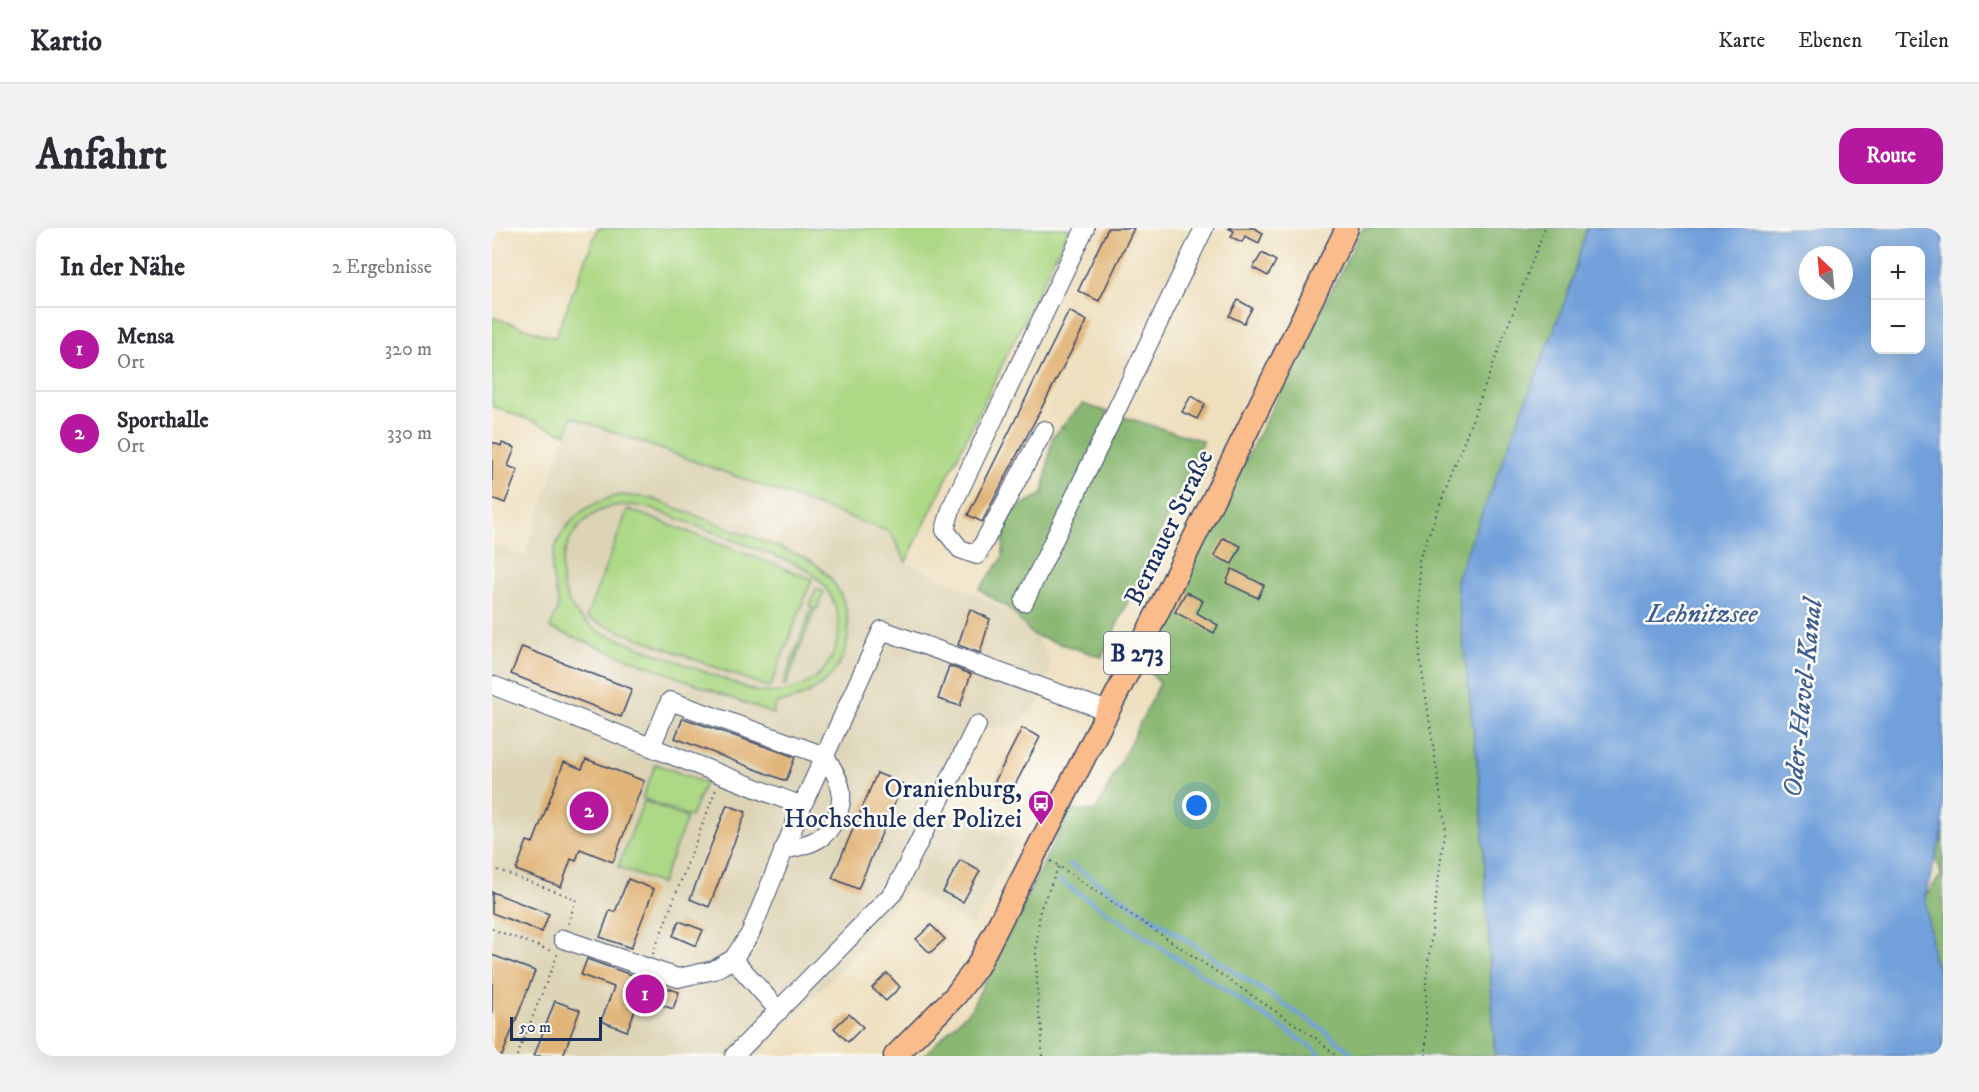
<!DOCTYPE html>
<html lang="de">
<meta charset="utf-8">
<style>
:root{--surface:#fff;--page:#f2f2f3;--text:#2b2b33;--muted:#7c7c81;--line:#e1e1e2;--accent:#b5179e}
body{margin:0;font-family:"IM FELL DW Pica",serif;background:var(--page);color:var(--text)}
.controls{position:absolute;right:18px;top:18px;display:grid;overflow:hidden;border-radius:12px;box-shadow:0 6px 24px #0002}
.controls button{width:54px;height:54px;display:grid;place-items:center;padding:0;border:0;border-bottom:2px solid var(--line);background:var(--surface);color:var(--text);font:30px sans-serif}
.compass{position:absolute;left:1307px;top:18px;width:54px;height:54px;border-radius:50%;background:var(--surface);box-shadow:0 6px 24px #0002;rotate:334deg}
.scale{position:absolute;left:18px;bottom:15px;width:92px;box-sizing:border-box;padding-left:6px;border:3px solid #1b2f5e;border-top:0;font-size:16px;line-height:21px;white-space:nowrap;color:#1b2f5e;-webkit-text-stroke:4px #fdfcf7;paint-order:stroke}
.you{position:absolute;left:705px;top:578px;width:21px;height:21px;margin:-15px;border:4px solid #fff;border-radius:50%;background:#1a73e8;box-shadow:0 0 0 9px #1a73e833}
.badge{display:grid;place-items:center;width:39px;height:39px;border-radius:50%;background:var(--accent);color:#fff;font-size:20px;font-weight:700}
.pin{position:absolute;translate:-50% -50%;border:3px solid #fff;box-shadow:0 2px 6px #0006}
.list{margin:0;padding:0;list-style:none}
h2{display:flex;justify-content:space-between;align-items:center;height:78px;margin:0;padding:0 24px;font-size:26px}
h2 small{font-size:20px;font-weight:400;color:var(--muted)}
.list li{display:grid;grid-template-columns:39px 1fr auto;gap:18px;align-items:center;box-sizing:border-box;height:84px;padding:0 24px;border-top:2px solid var(--line)}
.list b{display:block;font-size:22px;white-space:nowrap}
.list p{margin:0;font-size:20px;white-space:nowrap;color:var(--muted)}
.list em{font-size:20px;font-style:normal;color:var(--muted)}
.map{position:relative;flex:none;width:1451px;height:828px;overflow:hidden;border-radius:18px}
header{display:flex;align-items:center;gap:36px;box-sizing:border-box;height:84px;padding:0 30px;background:var(--surface);border-bottom:2px solid var(--line)}
header strong{font-size:28px}
nav{display:flex;gap:33px;margin-inline-start:auto;font-size:21px}
.intro{display:flex;align-items:center;justify-content:space-between;box-sizing:border-box;height:144px;padding:0 36px}
h1{margin:0;font-size:42px}
.button{padding:15px 27px;border-radius:18px;background:var(--accent);color:#fff;font-size:21px;font-weight:700}
main{display:flex;gap:36px;padding:0 36px}
aside{flex:1;background:var(--surface);border-radius:18px;box-shadow:0 6px 24px #0002}
.map>svg:first-child{display:block}
</style>
<header>
<strong>Kartio</strong>
<nav><a>Karte</a><a>Ebenen</a><a>Teilen</a></nav>
</header>
<div class="intro"><h1>Anfahrt</h1><a class="button">Route</a></div>
<main>
<aside>
<h2>In der Nähe<small>2 Ergebnisse</small></h2>
<ul class="list">
<li><span class="badge">1</span><div><b>Mensa</b><p>Ort</p></div><em>320 m</em></li>
<li><span class="badge">2</span><div><b>Sporthalle</b><p>Ort</p></div><em>330 m</em></li>
</ul>
</aside>
<div class="map">
<svg width="1451" height="828" viewBox="0 0 1451 828">
<rect width="100%" height="100%" fill="#fdfcf7"/>
<filter id="ink" filterUnits="userSpaceOnUse"><feTurbulence type="fractalNoise" baseFrequency=".0167" numOctaves="2"/><feDisplacementMap in="SourceGraphic" scale="12" xChannelSelector="R" yChannelSelector="G"/><feConvolveMatrix kernelMatrix="1 2 1 2 8 2 1 2 1" color-interpolation-filters="sRGB"/></filter>
<filter id="wash" filterUnits="userSpaceOnUse"><feTurbulence type="fractalNoise" baseFrequency=".008" numOctaves="4" result="noise"/><feDisplacementMap in="SourceGraphic" scale="24" xChannelSelector="R" yChannelSelector="G"/><feGaussianBlur stdDeviation="1.35" result="paint"/><feColorMatrix in="noise" values="0 0 0 0 0 0 0 0 0 0 0 0 0 0 0 0 0 1.4 0 .05"/><feComposite in="paint" operator="in"/></filter>
<g filter="url(#wash)">
<rect width="100%" height="100%" fill="#eee0bf"/>
<!-- built -->
<path fill="#ddd4b6" d="M 80,189 L 398,304 L 414,334 L 484,366 L 519,385 L 540,403 L 557,429 L 558,442 L 543,482 L 530,492 L 515,500 L 491,499 L 454,583 L 525,614 L 480,697 L 416,660 L 362,726 L 266,828 L 0,828 L 0,317 L 32,329 Z"/>
<!-- green -->
<g fill="#add885" stroke="#648472" stroke-width="1.5" fill-rule="evenodd">
<path d="M 106,0 L 577,0 L 414,334 L 398,304 L 80,189 L 74,206 L 0,178 L 0,89 L 63,110 Z"/>
<path d="M 129,267 L 158,270 L 315,330 C 382,373 365,465 284,475 L 281,486 L 58,400 C 61,393 65,385 66,378 C 67,371 60,352 60,342 C 60,302 92,274 129,267 ZM 141,277 L 161,281 L 309,338 C 379,380 344,478 263,463 L 108,404 C 95,396 82,387 76,372 C 59,336 79,290 118,279 C 125,277 134,277 141,277 Z"/>
<path d="M 136,281 L 320,351 L 278,460 L 94,390 Z"/>
<path d="M 324,361 L 332,364 L 325,381 L 323,380 L 294,458 L 291,457 L 320,379 L 318,378 Z"/>
<path d="M 164,536 L 213,555 L 199,589 L 150,570 Z"/>
<path d="M 152,573 L 195,590 L 169,656 L 126,639 Z"/>
</g>
<!-- forest -->
<g fill="#8ab872" stroke="#527468" stroke-width="1.5">
<path d="M 871,0 L 1095,0 L 1075,68 L 964,352 L 989,567 L 1003,828 L 431,828 L 479,781 L 578,582 L 604,583 L 668,455 L 650,437 Z"/>
<path d="M 590,176 L 711,213 L 610,429 L 541,407 L 520,383 L 487,361 L 511,330 L 512,299 L 522,281 L 551,266 L 560,210 Z"/>
<path d="M 1451,604 L 1451,753 L 1441,729 L 1433,668 L 1449,647 L 1444,629 Z"/>
</g>
<!-- water -->
<path fill="#71a0da" stroke="#46689c" stroke-width="1.5" fill-rule="evenodd" d="M 1095,0 L 1451,0 L 1451,604 L 1433,668 L 1441,729 L 1451,753 L 1451,828 L 1003,828 L 989,567 L 964,352 L 1075,68 ZM 1384,22 L 1428,22 L 1428,122 L 1384,122 ZM 1316,27 L 1352,27 L 1352,63 L 1316,63 Z"/>
<g fill="none" stroke-linecap="round" stroke-linejoin="round">
<!-- stream -->
<g stroke="#71a0da" stroke-width="4">
<path d="M 578,636 L 833,803 L 863,828"/>
<path d="M 568,653 L 821,820 L 830,828"/>
</g>
</g>
<g id="blocks">
<!-- building -->
<g fill="#e1b579">
<path d="M 616,0 L 642,0 L 607,73 L 586,63 Z"/>
<path d="M 736,0 L 762,0 L 771,5 L 767,15 L 753,8 L 750,14 L 739,9 L 742,3 Z"/>
<path d="M 770,25 L 784,33 L 776,48 L 761,40 Z"/>
<path d="M 746,72 L 760,80 L 752,95 L 737,88 Z"/>
<path d="M 577,83 L 595,93 L 490,294 L 476,287 Z"/>
<path d="M 699,168 L 713,176 L 705,191 L 690,184 Z"/>
<path d="M 0,214 L 9,218 L 10,215 L 23,220 L 16,238 L 26,242 L 13,275 L 0,270 Z"/>
<path d="M 731,310 L 749,318 L 740,336 L 722,328 Z"/>
<path d="M 740,341 L 772,357 L 766,370 L 734,355 Z"/>
<path d="M 694,364 L 711,373 L 705,385 L 726,397 L 722,405 L 683,384 Z"/>
<path d="M 478,381 L 498,391 L 488,425 L 466,417 Z"/>
<path d="M 30,419 L 140,461 L 129,489 L 19,446 Z"/>
<path d="M 457,438 L 479,446 L 468,478 L 446,471 Z"/>
<path d="M 191,490 L 303,529 L 294,553 L 183,510 Z"/>
<path d="M 530,500 L 548,509 L 514,574 L 497,565 Z"/>
<path d="M 94,531 L 152,553 L 121,634 L 88,621 L 84,633 L 79,631 L 69,659 L 24,642 L 35,613 L 41,615 L 72,534 L 90,541 Z"/>
<path d="M 385,545 L 411,556 L 366,661 L 340,650 Z"/>
<path d="M 235,577 L 254,584 L 217,679 L 198,671 Z"/>
<path d="M 468,632 L 488,643 L 471,674 L 451,664 Z"/>
<path d="M 136,651 L 162,661 L 139,720 L 108,709 L 118,682 L 123,684 Z"/>
<path d="M 0,664 L 57,686 L 50,704 L 0,685 Z"/>
<path d="M 187,693 L 211,702 L 204,718 L 181,708 Z"/>
<path d="M 439,697 L 453,711 L 438,725 L 424,711 Z"/>
<path d="M 0,727 L 43,743 L 10,828 L 0,828 Z"/>
<path d="M 95,731 L 187,764 L 181,781 L 148,769 L 135,803 L 109,793 L 122,759 L 89,747 Z"/>
<path d="M 395,745 L 408,759 L 394,773 L 380,760 Z"/>
<path d="M 63,773 L 88,782 L 71,828 L 42,828 Z"/>
<path d="M 357,786 L 371,799 L 356,814 L 342,800 Z"/>
</g>
</g>
</g>
<g filter="url(#ink)">
<use href="#blocks" fill-opacity="0" stroke="#3b4a6d" stroke-width="1.5"/>
<g fill="none" stroke-linecap="round" stroke-linejoin="round">
<!-- minor casing -->
<g stroke="#3b4a6d" stroke-width="20">
<g id="minor">
<path d="M 552,202 L 485,327 L 468,321 L 453,302 L 460,278 L 593,0"/>
<path d="M 532,374 L 712,0"/>
<path d="M 0,457 L 310,578"/>
<path d="M 159,519 L 178,473 L 333,528 C 339,538 347,550 349,562 C 350,571 349,577 346,585 C 335,613 319,616 291,622"/>
<path d="M 71,711 L 186,750 L 222,742 L 241,731 L 258,706 L 310,578 L 390,402 L 616,483"/>
<path d="M 241,731 L 287,783"/>
<path d="M 242,828 L 402,664 L 485,497"/>
</g>
</g>
<!-- major casing -->
<g stroke="#3b4a6d" stroke-width="25">
<path id="major" d="M 403,828 L 463,768 L 485,739 L 641,434 L 855,0"/>
</g>
<!-- path -->
<g stroke="#3b4a6d" stroke-width="2" stroke-dasharray="1.5 4.5" stroke-linecap="butt">
<path d="M 559,633 L 825,811 L 844,828"/>
<path d="M 0,640 L 84,671 L 76,697"/>
<path d="M 0,701 L 62,724"/>
<path d="M 161,726 L 224,561"/>
<path d="M 25,828 L 66,725"/>
<path d="M 550,828 L 550,801 L 546,781 L 544,724 L 548,682 L 567,638"/>
<path d="M 934,828 L 934,752 L 953,598 L 928,429 L 927,332 L 1053,0"/>
</g>
<!-- minor -->
<use href="#minor" stroke="#fff" stroke-width="18"/>
<!-- major -->
<use href="#major" stroke="#f9bc8a" stroke-width="22"/>
</g>
</g>
<!-- icons -->
<defs>
<g id="bus-pin" transform="scale(1.35)"><path d="M0 17L-7.5 6A9.5 9.5 0 1 1 7.5 6Z" fill="#b5179e" stroke="#fdfcf7"/><path d="M-5-6H5V4H4V6H2V4H-2V6H-4V4H-5ZM-3.5-4V0h7V-4ZM-3.5 1.2v1.5H-2V1.2ZM2 1.2v1.5H3.5V1.2Z" fill="#fff"/></g>
</defs>
<g fill-rule="evenodd">
<use href="#bus-pin" x="549" y="575"/>
</g>
<g text-anchor="middle" stroke-width="5" stroke-linejoin="round" paint-order="stroke">
<!-- shield labels -->
<rect fill="#fdfcf7" stroke="#5f6c8c" stroke-width="1.5" x="612" y="404" width="66" height="42" rx="4.5"/>
<g font-size="24" font-weight="bold" fill="#1b2f5e">
<text x="645" y="433">B 273</text>
</g>
<!-- street labels -->
<g font-size="26" fill="#1b2f5e" stroke="#fdfcf7">
<text transform="translate(676 299) rotate(-64)" y="9">Bernauer Straße</text>
</g>
<!-- poi labels -->
<g font-size="26" fill="#1b2f5e" stroke="#fdfcf7" text-anchor="end">
<text x="530" y="569">Oranienburg,<tspan x="530" dy="30">Hochschule der Polizei</tspan></text>
</g>
<!-- water labels -->
<g font-size="27" font-style="italic" fill="#3d5c90" stroke="#fdfcf7">
<text x="1210" y="394">Lehnitzsee</text>
<text transform="translate(1310 470) rotate(-84)" y="9">Oder-Havel-Kanal</text>
</g>
</g>
</svg>
<div class="controls">
<button>+</button>
<button>−</button>
</div>
<svg class="compass" viewBox="-18 -18 36 36"><path d="M0-13l5 13h-10z" fill="#e53935"/><path d="M0 13l5-13h-10z" fill="#7c7c81"/></svg>
<div class="scale">50 m</div>
<div class="you"></div>
<div class="pin badge" style="left:153px;top:766px">1</div>
<div class="pin badge" style="left:97px;top:583px">2</div>
</div>
</main>
